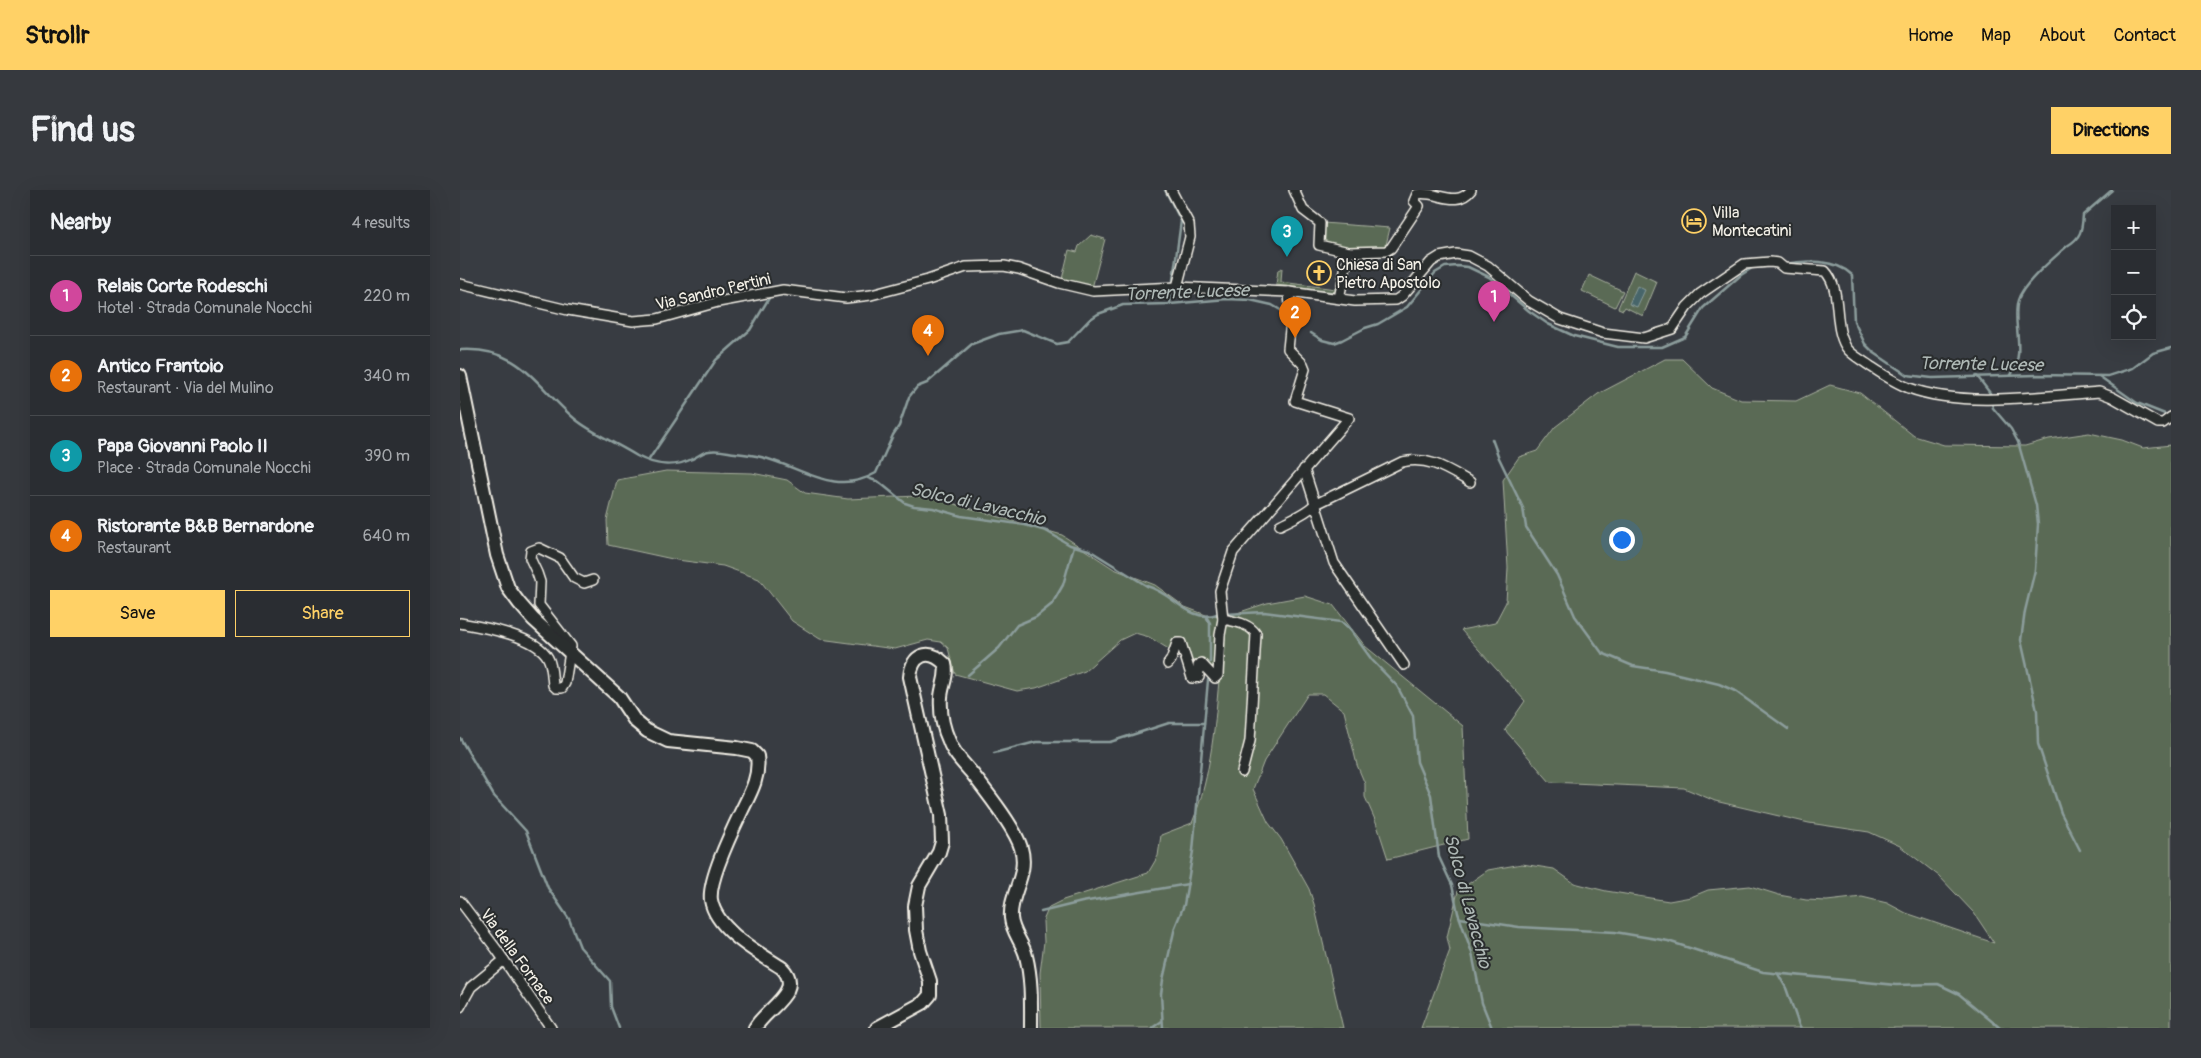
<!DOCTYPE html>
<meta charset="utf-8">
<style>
:root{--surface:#2a2d32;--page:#36393e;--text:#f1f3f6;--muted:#a5a8ac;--line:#46494d;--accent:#ffd166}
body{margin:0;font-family:Pangolin,sans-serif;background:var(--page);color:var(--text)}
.controls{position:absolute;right:15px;top:15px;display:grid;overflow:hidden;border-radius:0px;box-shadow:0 5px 20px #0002}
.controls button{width:45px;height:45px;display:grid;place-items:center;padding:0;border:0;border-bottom:1px solid var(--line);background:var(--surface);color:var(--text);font:25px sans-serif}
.you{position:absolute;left:1161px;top:349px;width:18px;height:18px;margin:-12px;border:4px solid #fff;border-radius:50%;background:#1a73e8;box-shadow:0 0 0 8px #1a73e833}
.badge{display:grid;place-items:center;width:32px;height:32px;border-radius:50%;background:var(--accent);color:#fff;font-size:16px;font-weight:700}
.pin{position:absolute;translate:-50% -41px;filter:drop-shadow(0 1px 2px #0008)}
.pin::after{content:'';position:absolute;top:26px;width:18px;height:15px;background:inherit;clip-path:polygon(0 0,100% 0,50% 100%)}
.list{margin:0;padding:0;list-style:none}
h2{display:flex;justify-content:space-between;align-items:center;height:65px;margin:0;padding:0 20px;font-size:21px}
h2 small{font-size:16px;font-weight:400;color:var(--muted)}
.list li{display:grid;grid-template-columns:32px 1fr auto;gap:15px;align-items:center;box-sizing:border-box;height:80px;padding:0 20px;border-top:1px solid var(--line)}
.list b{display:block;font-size:19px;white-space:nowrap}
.list p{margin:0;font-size:16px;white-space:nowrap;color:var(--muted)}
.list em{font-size:16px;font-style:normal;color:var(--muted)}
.actions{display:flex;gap:10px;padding:15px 20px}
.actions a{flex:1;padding:11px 0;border:1px solid var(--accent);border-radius:0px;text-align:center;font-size:18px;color:var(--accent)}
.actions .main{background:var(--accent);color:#111}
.icon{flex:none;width:28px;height:28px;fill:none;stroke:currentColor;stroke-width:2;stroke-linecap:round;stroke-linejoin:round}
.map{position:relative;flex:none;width:1711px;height:838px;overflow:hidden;border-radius:0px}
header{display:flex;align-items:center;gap:30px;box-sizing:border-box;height:70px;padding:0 25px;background:var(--accent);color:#111}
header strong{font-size:24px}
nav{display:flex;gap:28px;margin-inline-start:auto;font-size:18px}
.intro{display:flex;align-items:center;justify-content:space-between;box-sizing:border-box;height:120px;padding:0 30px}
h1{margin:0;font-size:35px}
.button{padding:12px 22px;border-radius:0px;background:var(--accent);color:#111;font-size:18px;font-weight:700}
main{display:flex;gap:30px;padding:0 30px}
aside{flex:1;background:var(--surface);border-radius:0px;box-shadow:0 5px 20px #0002}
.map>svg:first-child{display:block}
</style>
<header>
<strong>Strollr</strong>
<nav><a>Home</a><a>Map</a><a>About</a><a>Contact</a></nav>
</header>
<div class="intro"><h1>Find us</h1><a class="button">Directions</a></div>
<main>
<aside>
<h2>Nearby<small>4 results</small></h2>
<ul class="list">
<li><span class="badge" style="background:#d1479c">1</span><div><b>Relais Corte Rodeschi</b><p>Hotel · Strada Comunale Nocchi</p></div><em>220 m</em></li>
<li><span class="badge" style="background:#e8710a">2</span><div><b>Antico Frantoio</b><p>Restaurant · Via del Mulino</p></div><em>340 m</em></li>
<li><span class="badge" style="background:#0f9aa8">3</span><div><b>Papa Giovanni Paolo II</b><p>Place · Strada Comunale Nocchi</p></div><em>390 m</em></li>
<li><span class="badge" style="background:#e8710a">4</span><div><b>Ristorante B&amp;B Bernardone</b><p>Restaurant</p></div><em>640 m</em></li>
</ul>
<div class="actions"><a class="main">Save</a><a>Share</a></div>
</aside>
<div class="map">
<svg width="1711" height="838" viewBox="0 0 1711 838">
<rect width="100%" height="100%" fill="#383c42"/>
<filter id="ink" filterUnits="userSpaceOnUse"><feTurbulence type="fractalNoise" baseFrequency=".02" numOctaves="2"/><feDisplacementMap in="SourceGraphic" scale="10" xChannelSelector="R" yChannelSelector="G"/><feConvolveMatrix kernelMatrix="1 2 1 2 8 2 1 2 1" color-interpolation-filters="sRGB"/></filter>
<g filter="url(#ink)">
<!-- green -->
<g fill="#5a6b54" stroke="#a7ae9e">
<path d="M 863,33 L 930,38 L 925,59 L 863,56 Z"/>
<path d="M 631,45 L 645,49 L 632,98 L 608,93 L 609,90 L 602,89 L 609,60 L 617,62 L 619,56 Z"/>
<path d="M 822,78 L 821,92 L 876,99 L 876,102 L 816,95 L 818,80 Z"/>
<path d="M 1174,81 L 1197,92 L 1183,126 L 1165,117 L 1163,120 L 1158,118 Z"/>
<path d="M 1129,85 L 1163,101 L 1155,117 L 1122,101 Z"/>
<path d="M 1205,169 L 1222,169 L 1252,198 L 1281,210 L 1336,211 L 1370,195 L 1400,203 L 1454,246 L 1484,255 L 1565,256 L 1589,249 L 1629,243 L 1662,250 L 1683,258 L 1711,255 L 1711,838 L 961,838 L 990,760 L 987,747 L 998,701 L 1028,680 L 1062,674 L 1094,679 L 1114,693 L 1146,701 L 1209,711 L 1231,707 L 1248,700 L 1290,696 L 1319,705 L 1346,710 L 1367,711 L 1402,707 L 1427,713 L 1446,723 L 1534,753 L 1514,723 L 1479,686 L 1440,656 L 1409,642 L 1349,633 L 1255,611 L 1224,598 L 1090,592 L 1045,540 L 1065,511 L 1001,440 L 1035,433 L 1046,412 L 1048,378 L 1043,290 L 1059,267 L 1077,261 L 1095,237 L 1116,221 L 1138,204 Z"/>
<path d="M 206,281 L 292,283 L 327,290 L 345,303 L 388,309 L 458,306 L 474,308 L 602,345 L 654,379 L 695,395 L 725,417 L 746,425 L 768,426 L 807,413 L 845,406 L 873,415 L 905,456 L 1003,536 L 1008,649 L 928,669 L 916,632 L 905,607 L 905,594 L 897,575 L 884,521 L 863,504 L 848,504 L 804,571 L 793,599 L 808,632 L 821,649 L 849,699 L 854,714 L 883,838 L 581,838 L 580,783 L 584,752 L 583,731 L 589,717 L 603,710 L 688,683 L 698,666 L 701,645 L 732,633 C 752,585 755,531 760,480 L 720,466 L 689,447 L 675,443 L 660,450 L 625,481 L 576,498 L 557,501 L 495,484 L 488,458 L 481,452 L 468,450 L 435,459 L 360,449 L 332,431 L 299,389 L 263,376 L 217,370 L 148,355 L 147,330 L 157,290 Z"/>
</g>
<!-- water -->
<path fill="#47656a" stroke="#8c9d9c" d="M 1177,96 L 1185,100 L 1177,117 L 1169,114 Z"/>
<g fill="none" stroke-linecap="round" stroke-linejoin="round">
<!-- stream -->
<g stroke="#8c9d9c" stroke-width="2.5">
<path d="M 705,0 L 721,31 L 713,90"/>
<path d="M 1324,74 C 1346,70 1376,69 1392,85 L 1394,131 L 1405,154 L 1413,162 L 1447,185 L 1472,188 L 1577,185 L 1648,186 L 1673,178 L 1693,163 L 1711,158"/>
<path d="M 710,114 L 711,104"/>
<path d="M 851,143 L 862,150 L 874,153 L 882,150 L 905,138 L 918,134 L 947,117 L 975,83 L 985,77 L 997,76 L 1008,77 L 1029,87 L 1069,121 L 1088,134 L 1114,146 L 1158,157 L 1202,157 L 1225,147 L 1243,118 L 1281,85 L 1292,78 L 1314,76"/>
<path d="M 0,160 C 60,156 76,196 115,229 C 132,243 158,254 177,266 C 194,275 214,278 232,269 C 237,267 242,262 249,261 C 257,259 267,262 275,263 C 284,264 293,265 301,267 C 342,277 374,307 416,283 L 433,245 L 439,236 L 449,207 L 457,197 L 467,193 L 512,154 L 539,144 L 563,140 L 597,154 L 608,152 L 629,130 L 638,124 L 663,115 L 710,114 L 767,109 L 790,110 L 812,115 L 829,125"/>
<path d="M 1551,185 C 1567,161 1551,133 1558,110 C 1563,93 1594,68 1607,56 C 1621,48 1622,40 1623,25 L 1652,0"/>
<path d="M 1517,186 L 1530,203 L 1533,218 L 1551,239 L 1558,252 L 1576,315 L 1578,334 L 1575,380 L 1565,421 L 1561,450 L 1577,521 L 1578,554 L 1601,623 L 1620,660"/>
<path d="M 1639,186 L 1677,213 L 1710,226"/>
<path d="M 1032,249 L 1039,268 L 1063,318 L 1066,337 L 1097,385 L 1115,426 L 1142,463 L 1173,476 L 1205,481 L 1259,494 L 1275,501 L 1328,539"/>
<path d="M 188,271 L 256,170 L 290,140 L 309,108"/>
<path d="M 408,288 L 419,292 L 445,313 L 454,316 L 473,318 L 501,326 L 565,335 L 586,341 L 610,355 L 629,360 L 687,396 C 713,403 730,434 757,424"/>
<path d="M 766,424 L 804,422 L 881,432 L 889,438 L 912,470 L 937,496 L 953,526 L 957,572 L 971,605 L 979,667 L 992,695 L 998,723 L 1012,763 L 1022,813 L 1032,838"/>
<path d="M 747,428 L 750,433 L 750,472"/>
<path d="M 508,485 L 539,458 L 557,435 L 576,427 L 592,414 L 603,395 L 614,356"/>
<path d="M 0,548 L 34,606 L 66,641 L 88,698 L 109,729 L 120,757 L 150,791 L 151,817 L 159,838"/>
<path d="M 534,563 L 576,552 L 650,552 L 709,533 L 744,533"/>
<path d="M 581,722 L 622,712 L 728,694"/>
<path d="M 1000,728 L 1059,737 L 1155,742 L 1208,751 L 1303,782 L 1436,795 L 1478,794 L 1499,804 L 1540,838"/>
<path d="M 1318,784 L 1326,798 L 1340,838"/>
<path d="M 692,838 L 702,831"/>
<path d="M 703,838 L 701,804 L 703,790 L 715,737 L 724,715 L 733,661 L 748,490"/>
</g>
<!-- minor casing -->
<g stroke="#f4f1e8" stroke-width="12">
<g id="minor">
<path d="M 711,0 L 729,34 L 730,47 L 717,97"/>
<path d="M 834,0 L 843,20 L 860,33 L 859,55 L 889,62 L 926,61 L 931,58 L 959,16 L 954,11 L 957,4 C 976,0 996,19 1011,0"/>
<path d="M 0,94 L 108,120 L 173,131 L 197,129 L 258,112 L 323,100 L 386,108 L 411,105 L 468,90 L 506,77 L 544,76 L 559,79 L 599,93 L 633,101 L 717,97 L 829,102 L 895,111 L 936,110 L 942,106 L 971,72 L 979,67 L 996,64 L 1009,66 L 1028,76 L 1069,111 L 1100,129 L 1143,143 L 1184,148 L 1212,139 L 1227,117 L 1240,104 L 1284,74 L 1310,72 L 1318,73 L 1324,78 L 1365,81 C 1383,100 1372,134 1386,157 C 1391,165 1402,170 1410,176 C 1422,184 1435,193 1449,198 C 1503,218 1582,206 1639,202 L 1652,207 L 1698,233 L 1703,233 L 1711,227"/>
<path d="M 879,108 L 889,62"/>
<path d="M 844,279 L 874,373 L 944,475"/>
<path d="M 820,335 C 831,329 845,324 854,315 L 942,272 C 969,266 987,279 1010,292"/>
<path d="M 763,429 C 775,432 789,433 796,444 L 790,551 L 782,582"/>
<path d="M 0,433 C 23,437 77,446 88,468 C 92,475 92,487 93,495 L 96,498 L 102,498 L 105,493 L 111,456 L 79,415 L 80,392 L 77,383 L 70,368 L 71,361 L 79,358 L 100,368 L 114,388 L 124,393 L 133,390"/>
<path d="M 708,474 L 711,470 L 717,453 L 721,453 L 732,488 L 739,487 L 738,476 L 741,473 L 755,488 L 758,485 L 760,445 L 763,429 L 760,401 L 773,362 L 889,228 L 835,211 L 845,179 L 843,174 L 828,159 L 832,120 L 830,117 L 829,102"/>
<path d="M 0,711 L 37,760 L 91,838"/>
<path d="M 0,817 L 11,797 L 44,770"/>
</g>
</g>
<!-- secondary casing -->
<g stroke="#f4f1e8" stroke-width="16">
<g id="secondary">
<path d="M 0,186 L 37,365 L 48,398 L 59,413 L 73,429 L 159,507 L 175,531 L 187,541 L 208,551 L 277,558 L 292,561 L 297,566 C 300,586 291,602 282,620 C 273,639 248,690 251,710 C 256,740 299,763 322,778 C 345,801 305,819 295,838"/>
<path d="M 417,838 L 463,813 L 470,805 L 470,791 L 460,761 L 456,740 L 455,716 L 459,696 L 479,662 L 482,652 L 481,625 L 450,487 C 452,465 468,457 485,474 C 488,486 482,495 481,507 C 480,522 483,538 489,551 C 493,563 503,573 511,582 C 525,600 555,637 561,658 C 569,685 549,704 551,728 C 552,742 563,753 566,766 C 572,790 571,814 571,838"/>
</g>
</g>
<!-- minor -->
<use href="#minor" stroke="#2a2d2e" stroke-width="9"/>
<!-- secondary -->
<use href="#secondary" stroke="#2a2d2e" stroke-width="12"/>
</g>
</g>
<!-- icons -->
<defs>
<g id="hotel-ring" transform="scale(1.25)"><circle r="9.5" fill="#2a2d2e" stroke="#ffd166" stroke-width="1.5"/><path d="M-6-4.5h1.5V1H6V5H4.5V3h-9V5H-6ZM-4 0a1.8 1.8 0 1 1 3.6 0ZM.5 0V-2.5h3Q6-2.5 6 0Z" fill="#ffd166"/></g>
<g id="church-ring" transform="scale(1.25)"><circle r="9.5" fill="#2a2d2e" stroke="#ffd166" stroke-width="1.5"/><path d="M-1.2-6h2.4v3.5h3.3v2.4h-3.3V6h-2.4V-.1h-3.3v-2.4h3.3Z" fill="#ffd166"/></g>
</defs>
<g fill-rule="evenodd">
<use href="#hotel-ring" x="1234" y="31"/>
<use href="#church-ring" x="859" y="83"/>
</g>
<g text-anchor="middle" stroke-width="4" stroke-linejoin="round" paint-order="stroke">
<!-- poi labels -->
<g font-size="16" fill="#f4f1e8" stroke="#2a2d2e" text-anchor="start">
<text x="1252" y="28">Villa<tspan x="1252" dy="18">Montecatini</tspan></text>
<text x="876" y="80">Chiesa di San<tspan x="876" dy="18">Pietro Apostolo</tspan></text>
</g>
<!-- street labels -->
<g font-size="16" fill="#f4f1e8" stroke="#2a2d2e">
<text transform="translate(253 101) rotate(-13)" y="6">Via Sandro Pertini</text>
<text transform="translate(58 766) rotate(54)" y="6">Via della Fornace</text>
</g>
<!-- water labels -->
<g font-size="18" font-style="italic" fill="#afb9b6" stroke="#2a2d2e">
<text transform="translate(727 102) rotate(-2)" y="6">Torrente Lucese</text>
<text transform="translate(1521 174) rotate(1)" y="6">Torrente Lucese</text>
<text transform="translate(518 314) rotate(13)" y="6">Solco di Lavacchio</text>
<text transform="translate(1008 711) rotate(75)" y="6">Solco di Lavacchio</text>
</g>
</g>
</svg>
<div class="controls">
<button>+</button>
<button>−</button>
<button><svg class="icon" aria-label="locate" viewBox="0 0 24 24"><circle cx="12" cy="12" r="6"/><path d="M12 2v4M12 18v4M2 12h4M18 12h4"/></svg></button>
</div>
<div class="you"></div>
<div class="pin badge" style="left:1034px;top:132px;background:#d1479c">1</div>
<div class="pin badge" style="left:835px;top:148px;background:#e8710a">2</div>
<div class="pin badge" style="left:827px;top:67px;background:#0f9aa8">3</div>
<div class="pin badge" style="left:468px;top:166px;background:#e8710a">4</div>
</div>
</main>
